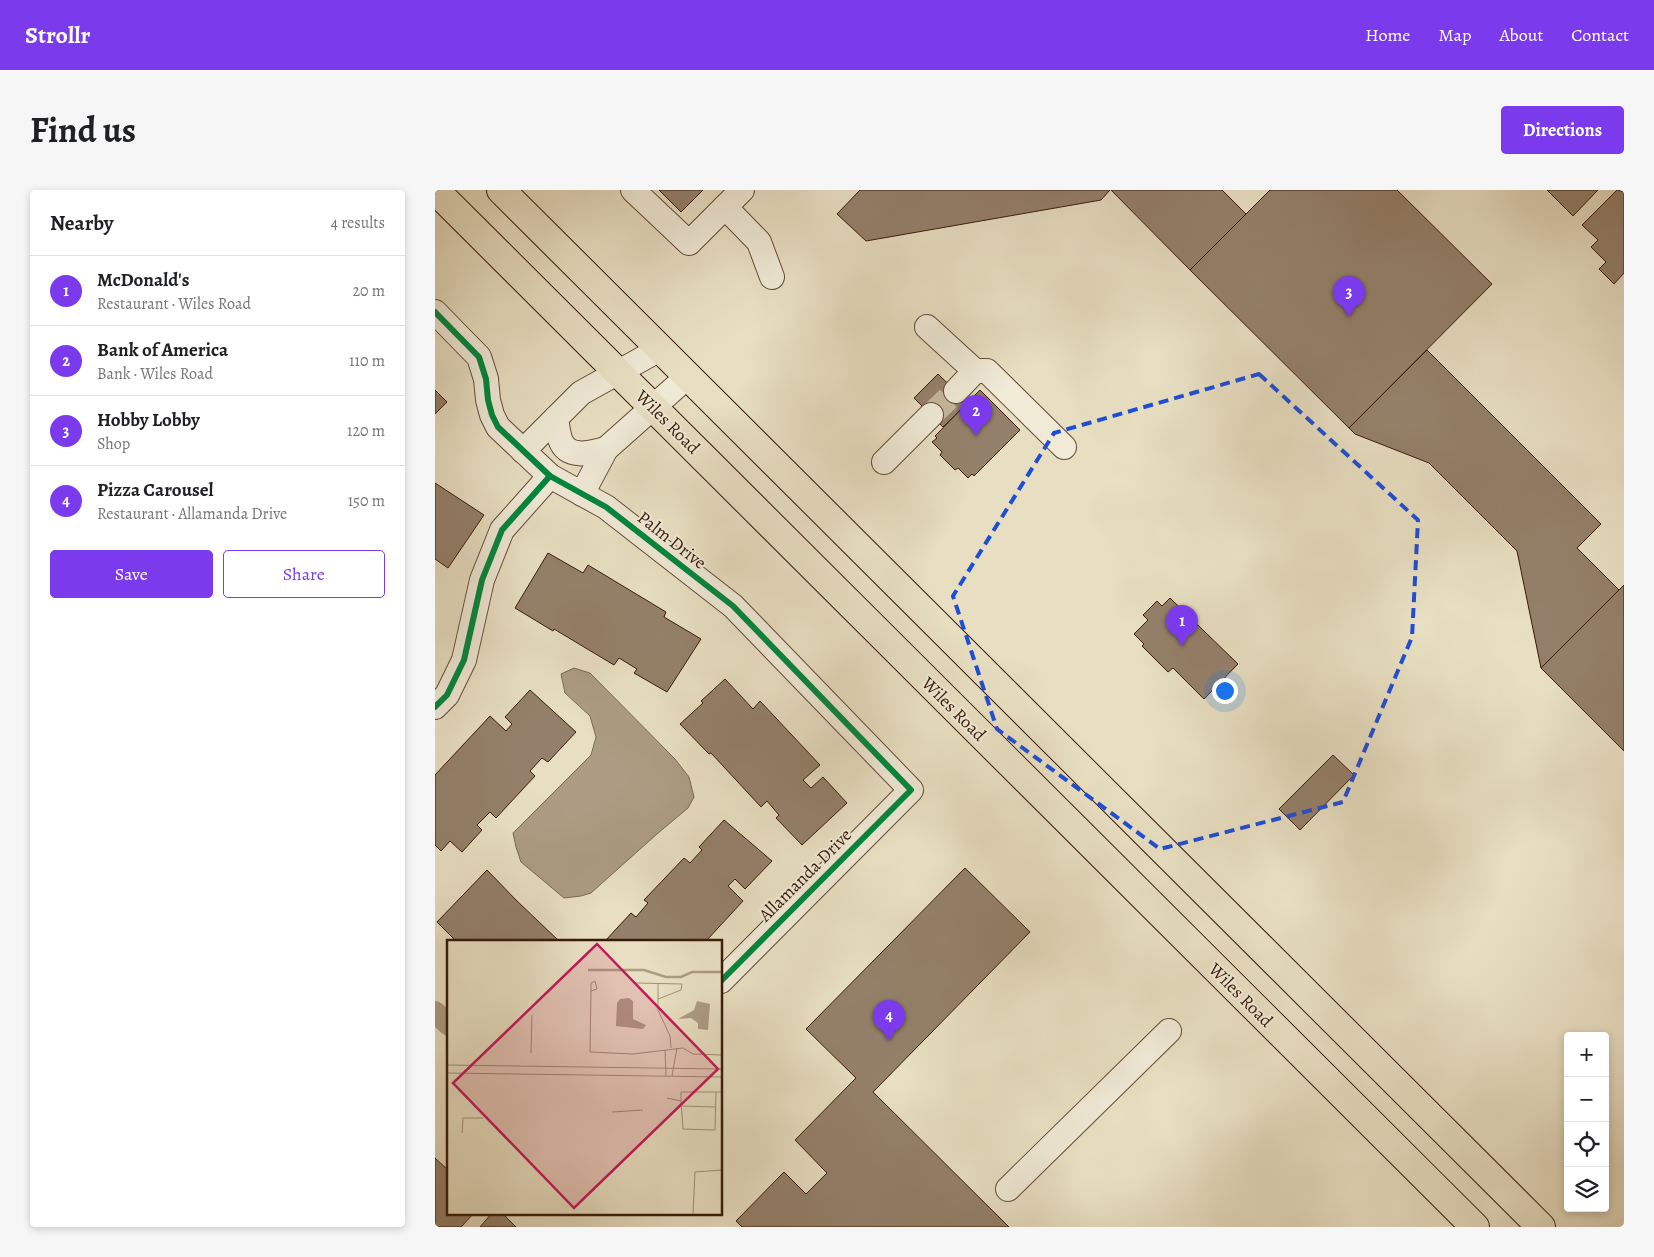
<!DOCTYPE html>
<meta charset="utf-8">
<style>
:root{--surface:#fff;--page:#f6f6f6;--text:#202124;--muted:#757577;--line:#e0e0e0;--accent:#7c3aed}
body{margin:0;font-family:Alegreya,serif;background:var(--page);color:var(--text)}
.controls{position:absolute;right:15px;bottom:15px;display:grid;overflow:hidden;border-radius:5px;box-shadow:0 2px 8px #0003}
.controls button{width:45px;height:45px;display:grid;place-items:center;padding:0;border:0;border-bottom:1px solid var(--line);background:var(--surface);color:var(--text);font:25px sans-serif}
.you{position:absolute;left:789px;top:500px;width:18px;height:18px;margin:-12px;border:4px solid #fff;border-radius:50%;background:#1a73e8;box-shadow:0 0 0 8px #1a73e833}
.badge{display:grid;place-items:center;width:32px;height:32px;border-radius:50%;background:var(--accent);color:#fff;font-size:16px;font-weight:700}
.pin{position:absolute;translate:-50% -41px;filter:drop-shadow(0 1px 2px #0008)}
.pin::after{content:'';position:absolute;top:26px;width:18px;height:15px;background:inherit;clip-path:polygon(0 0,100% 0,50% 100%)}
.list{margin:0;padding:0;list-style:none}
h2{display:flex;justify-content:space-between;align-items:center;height:65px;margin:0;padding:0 20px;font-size:21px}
h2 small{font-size:16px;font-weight:400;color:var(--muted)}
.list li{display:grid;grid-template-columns:32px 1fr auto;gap:15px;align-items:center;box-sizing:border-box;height:70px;padding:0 20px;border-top:1px solid var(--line)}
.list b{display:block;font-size:19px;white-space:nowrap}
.list p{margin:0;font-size:16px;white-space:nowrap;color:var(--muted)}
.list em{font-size:16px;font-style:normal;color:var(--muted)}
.actions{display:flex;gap:10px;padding:15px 20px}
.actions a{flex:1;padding:11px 0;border:1px solid var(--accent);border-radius:5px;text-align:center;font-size:18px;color:var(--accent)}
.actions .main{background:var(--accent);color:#fff}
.icon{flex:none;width:28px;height:28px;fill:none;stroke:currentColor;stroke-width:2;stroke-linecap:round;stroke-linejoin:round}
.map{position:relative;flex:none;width:1189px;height:1037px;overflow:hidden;border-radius:5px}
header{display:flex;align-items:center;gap:30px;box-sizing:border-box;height:70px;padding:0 25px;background:var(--accent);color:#fff}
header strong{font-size:24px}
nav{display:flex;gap:28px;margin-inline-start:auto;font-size:18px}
.intro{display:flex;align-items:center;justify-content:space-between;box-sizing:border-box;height:120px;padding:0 30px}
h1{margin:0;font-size:35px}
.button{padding:12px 22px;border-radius:5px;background:var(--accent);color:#fff;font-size:18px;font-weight:700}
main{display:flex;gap:30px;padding:0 30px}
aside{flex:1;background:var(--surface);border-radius:5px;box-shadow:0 2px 8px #0003}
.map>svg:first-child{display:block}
</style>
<header>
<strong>Strollr</strong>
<nav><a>Home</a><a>Map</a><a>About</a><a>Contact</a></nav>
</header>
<div class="intro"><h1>Find us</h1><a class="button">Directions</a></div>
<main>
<aside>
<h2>Nearby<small>4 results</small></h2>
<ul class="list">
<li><span class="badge">1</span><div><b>McDonald's</b><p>Restaurant · Wiles Road</p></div><em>20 m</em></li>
<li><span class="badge">2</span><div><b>Bank of America</b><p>Bank · Wiles Road</p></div><em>110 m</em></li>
<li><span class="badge">3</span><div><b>Hobby Lobby</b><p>Shop</p></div><em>120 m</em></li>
<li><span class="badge">4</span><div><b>Pizza Carousel</b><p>Restaurant · Allamanda Drive</p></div><em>150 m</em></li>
</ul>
<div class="actions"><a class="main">Save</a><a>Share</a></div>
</aside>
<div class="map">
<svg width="1189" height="1037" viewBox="0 0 1189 1037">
<rect width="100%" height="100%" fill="#e8dfc2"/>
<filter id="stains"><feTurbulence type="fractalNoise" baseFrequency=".004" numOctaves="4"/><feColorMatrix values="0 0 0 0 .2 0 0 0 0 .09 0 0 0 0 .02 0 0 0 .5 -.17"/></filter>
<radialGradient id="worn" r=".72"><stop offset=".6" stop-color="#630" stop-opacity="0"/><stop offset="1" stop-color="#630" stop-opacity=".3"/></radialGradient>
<!-- water -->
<path fill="#ac9c83" stroke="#7e6853" d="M 139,478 L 155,483 L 240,569 L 254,587 L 259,607 L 253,618 L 222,644 L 156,703 L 146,706 L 129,708 L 86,672 L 81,657 L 78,643 L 156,565 L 161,547 L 155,526 L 130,503 L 126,484 Z"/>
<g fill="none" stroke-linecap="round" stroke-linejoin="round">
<!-- canal -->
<path stroke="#ac9c83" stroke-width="22" d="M 0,822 L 14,835"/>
</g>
<!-- building -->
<g fill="#94806a" stroke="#391a0a">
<path d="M 224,0 L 268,0 L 246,22 Z"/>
<path d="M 425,0 L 675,0 L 666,10 L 431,51 L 402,24 Z"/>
<path d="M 676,0 L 787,0 L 811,24 L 755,80 Z"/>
<path d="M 835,0 L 962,0 L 1057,94 L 914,238 L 755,80 Z"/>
<path d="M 1112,0 L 1163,0 L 1138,26 Z"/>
<path d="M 1182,0 L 1189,2 L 1189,83 L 1179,94 L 1164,79 L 1171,72 L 1156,57 L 1163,50 L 1147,35 Z"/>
<path d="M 992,160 L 1166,334 L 1142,358 L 1184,400 L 1106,478 L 1082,361 L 994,273 L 920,244 L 914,238 Z"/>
<path d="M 503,184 L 533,213 L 508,237 L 479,208 Z"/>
<path d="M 0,200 L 12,212 L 0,224 Z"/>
<path d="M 545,200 L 585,240 L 539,286 L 537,284 L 533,288 L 523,278 L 520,280 L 505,265 L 507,262 L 497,252 L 502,248 L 500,246 Z"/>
<path d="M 0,293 L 49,325 L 13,378 L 0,369 Z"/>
<path d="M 113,363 L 148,383 L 153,375 L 231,422 L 229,427 L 266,449 L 232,502 L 199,483 L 202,479 L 184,468 L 179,475 L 119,439 L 118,441 L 80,418 Z"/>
<path d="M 1189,395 L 1189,561 L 1106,478 Z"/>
<path d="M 735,408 L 803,474 L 769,509 L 738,478 L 733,482 L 707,456 L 709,454 L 699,444 L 713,430 L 708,425 L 722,411 L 727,416 Z"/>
<path d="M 290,489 L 318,519 L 325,511 L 385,575 L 368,590 L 376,598 L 388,587 L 412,613 L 367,655 L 341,628 L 344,625 L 332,611 L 326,617 L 276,563 L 274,564 L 245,534 L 268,513 L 266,511 Z"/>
<path d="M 95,500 L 141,542 L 113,572 L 107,568 L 95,581 L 100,586 L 61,628 L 55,622 L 42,635 L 47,640 L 27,662 L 15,651 L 6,661 L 0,655 L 0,585 L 55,526 L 71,541 L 77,534 L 70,527 Z"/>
<path d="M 898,565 L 919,585 L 865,640 L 844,619 Z"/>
<path d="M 289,630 L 337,671 L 310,699 L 300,689 L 293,696 L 308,711 L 271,751 L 170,751 L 196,723 L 201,727 L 213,713 L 209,710 L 249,668 L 255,673 L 267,660 L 264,657 Z"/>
<path d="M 530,678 L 595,742 L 438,902 L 574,1037 L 307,1037 L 301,1031 L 349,982 L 371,1004 L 392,983 L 360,950 L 421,888 L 371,839 Z"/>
<path d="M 52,680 L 81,710 L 124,751 L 21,751 L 2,732 Z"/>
<path d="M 0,968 L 14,981 L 14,1023 L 39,1023 L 26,1037 L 0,1037 Z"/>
<path d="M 57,1023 L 67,1023 L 81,1037 L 45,1037 Z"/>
</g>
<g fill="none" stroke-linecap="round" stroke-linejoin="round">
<!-- minor-tunnel -->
<path stroke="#c5b89d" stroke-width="24" stroke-dasharray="24 12" stroke-linecap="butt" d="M 496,225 L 521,201"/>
<!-- minor casing -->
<g stroke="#654b38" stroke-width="26">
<g id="minor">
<path d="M 198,0 L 254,53 L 290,17"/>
<path d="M 307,0 L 290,17 L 324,52 L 337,87"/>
<path d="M 0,122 L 44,167 L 51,189 L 53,210 L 57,225 L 63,237 L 115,286 L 171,317 L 298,416 L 476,600 L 286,791"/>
<path d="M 492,137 L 540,181"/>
<path d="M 521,201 L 540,181 L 552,181 L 629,257"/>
<path d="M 121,228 C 122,235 123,242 125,249 C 132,270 156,263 171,259"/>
<path d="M 88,261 L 146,203 L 225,159"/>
<path d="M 449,272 L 496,225"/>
<path d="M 147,304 L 171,259 L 252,187"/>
<path d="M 0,517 L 12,505 L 29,470 L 47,390 L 67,340 L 115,286"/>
<path d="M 573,999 L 734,841"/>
</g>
</g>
<!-- major casing -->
<g stroke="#391a0a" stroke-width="30">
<g id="major">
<path d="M 0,0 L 1040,1037"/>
<path d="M 66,0 L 1106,1037"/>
</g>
</g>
<!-- minor -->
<use href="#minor" stroke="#f0ead7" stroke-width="24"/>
<!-- major -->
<use href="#major" stroke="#e8dfc2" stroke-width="28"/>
<!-- cycleway casing -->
<g stroke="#f0ead7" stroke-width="9">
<g id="cycleway">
<path d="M 0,122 L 44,167 L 51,189 L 53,210 L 57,225 L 63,237 L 115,286 L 171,317 L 298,416 L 476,600 L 286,791"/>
<path d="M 0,517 L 12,505 L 29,470 L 47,390 L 67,340 L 115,286"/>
</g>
</g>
<!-- cycleway -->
<use href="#cycleway" stroke="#00873e" stroke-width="6"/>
</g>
<!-- marked area -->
<path fill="none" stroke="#1d4ed8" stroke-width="4" stroke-dasharray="10 6" stroke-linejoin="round" d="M 824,184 L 983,330 L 977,447 L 908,612 L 725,659 L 562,539 L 518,406 L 619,243 Z"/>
<g text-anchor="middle" stroke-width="4" stroke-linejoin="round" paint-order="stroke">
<!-- street labels -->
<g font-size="18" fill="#391a0a" stroke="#f0ead7">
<text transform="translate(233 232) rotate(45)" y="6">Wiles Road</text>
<text transform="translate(237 350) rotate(38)" y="6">Palm Drive</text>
<text transform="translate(519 519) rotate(45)" y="6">Wiles Road</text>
<text transform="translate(370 685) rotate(-45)" y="6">Allamanda Drive</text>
<text transform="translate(806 805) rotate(45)" y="6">Wiles Road</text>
</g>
</g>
<!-- overview -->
<g transform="translate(12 750)">
<rect width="275" height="275" fill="#e8dfc2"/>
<path d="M 182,58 L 186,61 L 186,79 L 199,85 L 196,89 L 169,86 L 170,63 L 173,59 ZM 250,61 L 263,64 L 261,90 L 251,89 L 251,83 L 244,78 L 231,79 L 247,70 Z" fill="#ac9c83"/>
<path fill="none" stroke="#ac9c83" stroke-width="2.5" d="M 141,30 L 197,30 L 219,37 L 234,37 L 245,32 L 275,32"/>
<path fill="none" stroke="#a29078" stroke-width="1" d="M 189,43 L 235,44 L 234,50 L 211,59M 211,43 L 211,70 L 223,96 L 224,108M 144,51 L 150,49 L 148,41 L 144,43 L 144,51 L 143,112 L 186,114 L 236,108 L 246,114 L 275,115M 218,110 L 219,136M 84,113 L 85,75M 0,125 L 275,129M 0,133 L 275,137M 225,136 L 230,108M 220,158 L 234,161 L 236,189 L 268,190 L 269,152 L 275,152M 234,161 L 234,152 L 269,152M 234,166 L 269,167M 165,172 L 196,170M 15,193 L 16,178 L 36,178M 246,274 L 248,232 L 275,230"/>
<path fill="#c2185b" fill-opacity="0.15" stroke="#c2185b" stroke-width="2.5" d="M 150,4 L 271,129 L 127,268 L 6,143 Z"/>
<rect width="275" height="275" fill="none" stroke="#391a0a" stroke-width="2.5"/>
</g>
<rect width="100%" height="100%" filter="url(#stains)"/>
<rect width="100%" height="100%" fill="url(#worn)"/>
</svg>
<div class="controls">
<button>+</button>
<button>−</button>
<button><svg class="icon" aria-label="locate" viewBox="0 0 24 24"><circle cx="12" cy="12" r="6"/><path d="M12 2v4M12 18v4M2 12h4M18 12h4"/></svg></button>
<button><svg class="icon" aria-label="layers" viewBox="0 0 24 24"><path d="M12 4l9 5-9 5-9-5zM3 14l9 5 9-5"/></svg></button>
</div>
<div class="you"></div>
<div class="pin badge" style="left:747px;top:456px">1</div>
<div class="pin badge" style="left:541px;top:246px">2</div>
<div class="pin badge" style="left:914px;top:127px">3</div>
<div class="pin badge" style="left:454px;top:851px">4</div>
</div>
</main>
